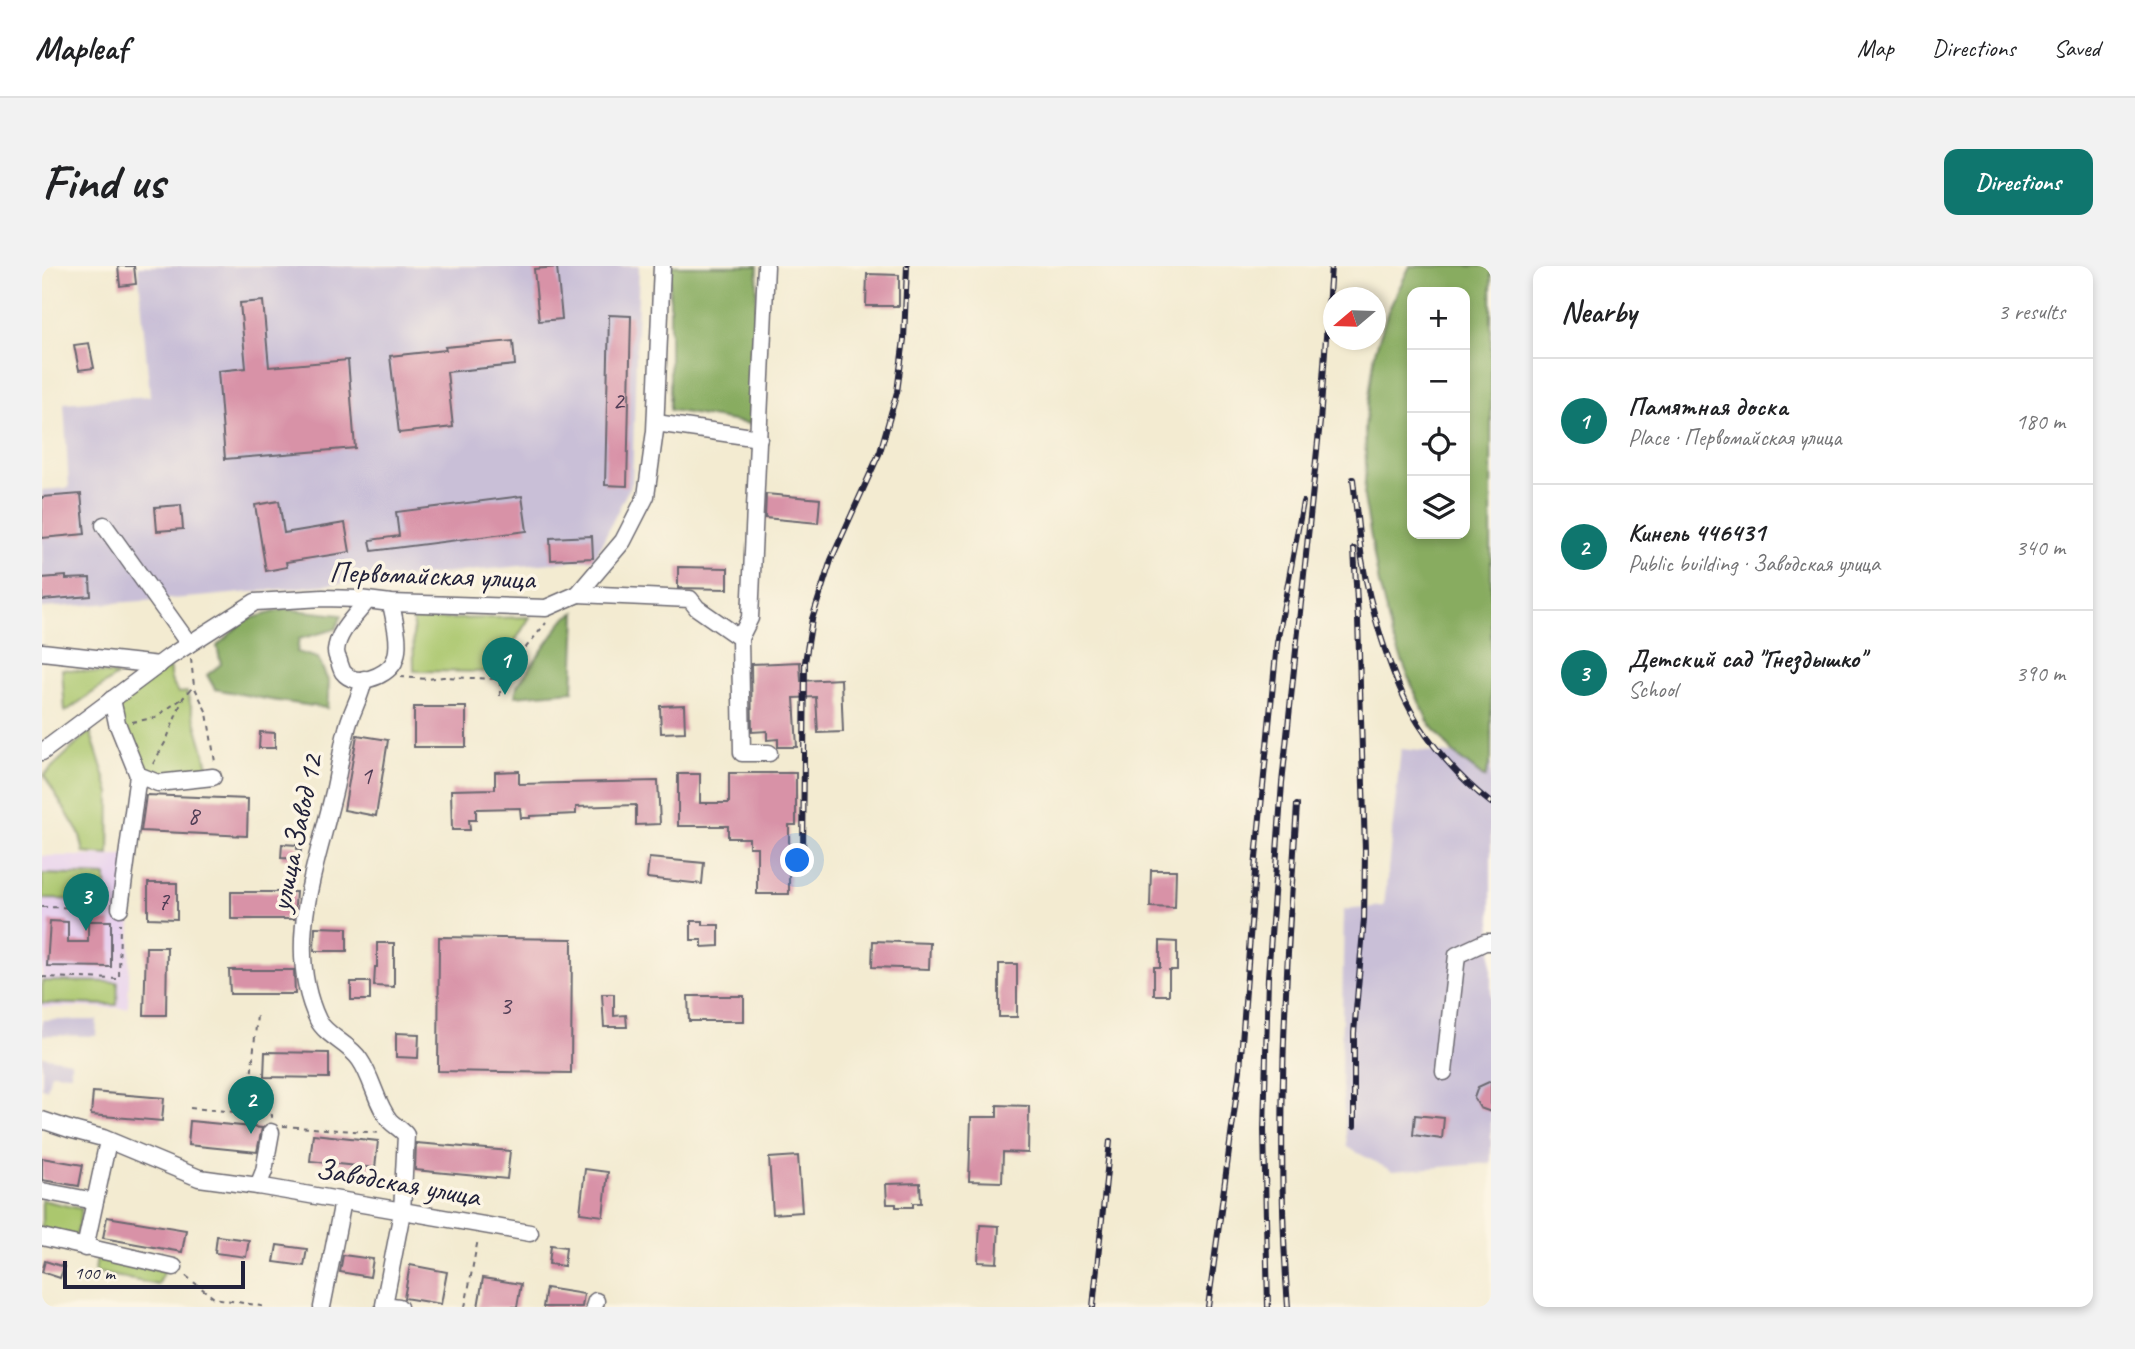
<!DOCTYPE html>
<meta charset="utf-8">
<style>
:root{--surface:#fff;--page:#f2f2f2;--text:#202124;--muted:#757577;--line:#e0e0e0;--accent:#0f766e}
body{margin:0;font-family:Caveat,sans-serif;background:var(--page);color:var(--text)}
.controls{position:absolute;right:21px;top:21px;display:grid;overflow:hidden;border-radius:14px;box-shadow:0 4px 10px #0003}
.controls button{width:63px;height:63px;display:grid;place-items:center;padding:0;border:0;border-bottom:2px solid var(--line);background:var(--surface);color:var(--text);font:35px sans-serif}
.compass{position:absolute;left:1281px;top:21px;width:63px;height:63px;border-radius:50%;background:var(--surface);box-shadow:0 4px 10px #0003;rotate:251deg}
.scale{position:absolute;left:21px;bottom:18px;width:182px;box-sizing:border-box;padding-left:7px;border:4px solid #22223b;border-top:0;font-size:19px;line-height:24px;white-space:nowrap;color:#22223b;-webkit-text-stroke:5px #fcf5e5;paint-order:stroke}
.you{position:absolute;left:756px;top:595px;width:24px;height:24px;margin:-18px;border:5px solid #fff;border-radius:50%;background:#1a73e8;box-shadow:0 0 0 10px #1a73e833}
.badge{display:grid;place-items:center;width:46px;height:46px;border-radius:50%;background:var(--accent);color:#fff;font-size:23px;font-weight:700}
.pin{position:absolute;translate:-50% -58px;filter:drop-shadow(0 2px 4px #0008)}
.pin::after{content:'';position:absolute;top:37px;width:24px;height:21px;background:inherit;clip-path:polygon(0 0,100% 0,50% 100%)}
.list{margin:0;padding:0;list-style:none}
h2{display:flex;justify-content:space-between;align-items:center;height:91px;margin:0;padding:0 28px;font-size:30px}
h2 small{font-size:23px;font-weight:400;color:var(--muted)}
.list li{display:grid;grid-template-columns:46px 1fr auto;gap:21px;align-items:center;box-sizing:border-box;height:126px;padding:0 28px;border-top:2px solid var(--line)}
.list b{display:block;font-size:26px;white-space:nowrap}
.list p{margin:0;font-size:23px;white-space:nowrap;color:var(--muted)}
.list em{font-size:23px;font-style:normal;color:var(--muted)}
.icon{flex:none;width:38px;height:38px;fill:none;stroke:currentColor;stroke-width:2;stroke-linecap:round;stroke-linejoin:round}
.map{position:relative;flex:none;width:1449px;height:1041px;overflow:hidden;border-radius:14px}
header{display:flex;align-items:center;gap:42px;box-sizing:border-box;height:98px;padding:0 35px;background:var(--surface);border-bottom:2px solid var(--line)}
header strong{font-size:33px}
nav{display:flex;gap:38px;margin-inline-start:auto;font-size:24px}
.intro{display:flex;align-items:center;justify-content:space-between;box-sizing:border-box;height:168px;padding:0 42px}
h1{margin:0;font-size:49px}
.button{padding:18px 32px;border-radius:14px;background:var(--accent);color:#fff;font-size:24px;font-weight:700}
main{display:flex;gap:42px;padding:0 42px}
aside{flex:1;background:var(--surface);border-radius:14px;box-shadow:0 4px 10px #0003}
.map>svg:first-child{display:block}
</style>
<header>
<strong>Mapleaf</strong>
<nav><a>Map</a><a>Directions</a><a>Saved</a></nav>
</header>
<div class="intro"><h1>Find us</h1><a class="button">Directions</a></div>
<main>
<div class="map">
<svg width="1449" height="1041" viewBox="0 0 1449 1041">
<rect width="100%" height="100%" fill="#fcf5e5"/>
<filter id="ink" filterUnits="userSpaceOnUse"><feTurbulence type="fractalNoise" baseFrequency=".0143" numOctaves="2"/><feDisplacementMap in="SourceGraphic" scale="14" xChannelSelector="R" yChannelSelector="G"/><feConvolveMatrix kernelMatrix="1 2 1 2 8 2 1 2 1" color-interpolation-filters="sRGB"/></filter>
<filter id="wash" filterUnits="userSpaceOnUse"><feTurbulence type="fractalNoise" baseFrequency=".00686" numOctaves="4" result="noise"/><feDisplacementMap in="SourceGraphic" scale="28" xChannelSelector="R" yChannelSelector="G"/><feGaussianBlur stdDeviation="1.57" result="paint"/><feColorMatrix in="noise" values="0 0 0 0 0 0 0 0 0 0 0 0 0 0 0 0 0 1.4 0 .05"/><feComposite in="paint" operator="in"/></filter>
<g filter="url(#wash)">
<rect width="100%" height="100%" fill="#f3ebd1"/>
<!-- built -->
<path fill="#e8d2ee" d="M 0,590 L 91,590 L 86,742 L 0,741 Z"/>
<!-- industrial -->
<g fill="#c9bfd7">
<path d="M 96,0 L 597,0 L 590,216 L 552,293 L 157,331 L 0,342 L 0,224 L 27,222 L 22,137 L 108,130 Z"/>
<path d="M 1359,483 L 1449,492 L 1449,897 L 1350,905 L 1305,881 L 1299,807 L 1302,644 L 1342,640 Z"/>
<path d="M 0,754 L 55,754 L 54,770 L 0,769 Z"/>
<path d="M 0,790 L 29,795 L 29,808 L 9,807 L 5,823 L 0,822 Z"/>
</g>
<!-- green -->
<g fill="#abc76e" stroke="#667454" stroke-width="2">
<path d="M 488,351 L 454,406 L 372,405 L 371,354 Z"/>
<path d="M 127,400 L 129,414 L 136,427 L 145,426 L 166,500 L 143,509 L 106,514 L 71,455 L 80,431 Z"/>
<path d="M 20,403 L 76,409 L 23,446 Z"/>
<path d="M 48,465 L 68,527 L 67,589 L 42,587 L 38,569 L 2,509 Z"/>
<path d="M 0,608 L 64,610 L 64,634 L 0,633 Z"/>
<path d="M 0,715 L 76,716 L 75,739 L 0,737 Z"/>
<path d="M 0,934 L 40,943 L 34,971 L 0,964 Z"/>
<path d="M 55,990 L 123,1005 L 116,1019 L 53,1006 Z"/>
</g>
<!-- forest -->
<g fill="#88ac61" stroke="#55674e" stroke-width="2" fill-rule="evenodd">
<path d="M 628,0 L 716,0 L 708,158 L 628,144 Z"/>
<path d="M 1368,0 L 1449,0 L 1449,493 L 1443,512 L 1412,488 L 1386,455 L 1371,422 L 1350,369 L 1337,318 L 1322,231 L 1324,200 L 1323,161 L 1333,86 L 1346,45 ZM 1423,26 L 1423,268 L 1370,268 L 1370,26 Z"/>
<path d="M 243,343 L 300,349 L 294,363 L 257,373 L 255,386 L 276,392 L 287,417 L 285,442 L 229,434 L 173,423 L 165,409 L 179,398 L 175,380 L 203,354 Z"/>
<path d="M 534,346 L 531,425 L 473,430 L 475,420 L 522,353 Z"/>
</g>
<g id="blocks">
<!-- building -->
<g fill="#d892a7">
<path d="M 76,0 L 92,0 L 94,18 L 78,20 Z"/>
<path d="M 515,1 L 520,53 L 497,55 L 492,3 Z"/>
<path d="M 825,8 L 857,9 L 857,40 L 824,40 Z"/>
<path d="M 221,35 L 227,101 L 306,94 L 313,182 L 183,193 L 176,105 L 204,102 L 198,37 Z"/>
<path d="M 567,49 L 589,50 L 585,220 L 563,219 Z"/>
<path d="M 471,75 L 473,99 L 405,106 L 411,161 L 357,167 L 348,90 L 404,84 L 403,81 Z"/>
<path d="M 47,77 L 52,102 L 37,104 L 32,79 Z"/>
<path d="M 39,228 L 43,268 L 0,272 L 0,231 Z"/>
<path d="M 724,228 L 778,233 L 776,257 L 723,252 Z"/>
<path d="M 480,230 L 485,265 L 330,285 L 328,274 L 357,270 L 354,246 Z"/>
<path d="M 237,235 L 242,267 L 303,257 L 308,286 L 244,296 L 245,301 L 224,305 L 213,239 Z"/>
<path d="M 139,239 L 141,263 L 115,265 L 113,241 Z"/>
<path d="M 550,270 L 551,292 L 509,294 L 508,272 Z"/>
<path d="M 636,301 L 686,302 L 686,323 L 636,322 Z"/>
<path d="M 24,310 L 24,313 L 48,312 L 49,330 L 0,334 L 0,312 Z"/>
<path d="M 758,396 L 759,415 L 799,413 L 801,466 L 776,467 L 774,431 L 752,432 L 755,481 L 736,481 L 736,473 L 725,474 L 725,465 L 710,466 L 709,398 Z"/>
<path d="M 642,439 L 643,466 L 619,467 L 618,440 Z"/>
<rect x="372" y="441" width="52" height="40"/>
<path d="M 218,466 L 233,467 L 233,482 L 217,482 Z"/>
<path d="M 315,469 L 346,474 L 334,550 L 302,544 Z"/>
<path d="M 477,505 L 477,518 L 616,515 L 618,558 L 594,559 L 594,539 L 534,541 L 534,548 L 488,550 L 488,552 L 479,552 L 478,542 L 434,543 L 434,554 L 427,554 L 428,564 L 410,564 L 409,524 L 453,523 L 453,506 Z"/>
<path d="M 687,507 L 754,507 L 754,559 L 747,559 L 747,628 L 715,628 L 715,581 L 707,581 L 707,572 L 686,572 L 686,560 L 636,560 L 636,508 L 658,508 L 658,537 L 687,537 Z"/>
<path d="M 104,529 L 206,533 L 205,570 L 99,565 Z"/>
<path d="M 240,578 L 255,579 L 255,583 L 259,584 L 258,593 L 239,592 Z"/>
<path d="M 607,592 L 662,597 L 660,618 L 605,612 Z"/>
<path d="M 1109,604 L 1134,604 L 1133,642 L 1108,641 Z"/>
<path d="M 106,617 L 135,617 L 135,653 L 106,652 Z"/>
<path d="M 189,626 L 254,626 L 252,653 L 189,653 Z"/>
<path d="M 8,655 L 26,656 L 26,676 L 46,676 L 46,655 L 69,655 L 69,701 L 5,700 Z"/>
<path d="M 649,655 L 661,655 L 661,659 L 677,659 L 677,680 L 660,681 L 660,674 L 649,674 Z"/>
<path d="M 273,661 L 305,662 L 305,685 L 272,685 Z"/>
<path d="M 397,671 L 530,673 L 529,807 L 396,805 Z"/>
<path d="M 831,675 L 888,677 L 887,703 L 830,701 Z"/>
<path d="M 1118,675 L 1135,676 L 1135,704 L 1127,704 L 1127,729 L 1112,729 L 1112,701 L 1118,701 Z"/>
<path d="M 335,677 L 352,677 L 352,721 L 332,720 L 333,701 L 335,701 Z"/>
<path d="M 104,681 L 125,681 L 124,749 L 102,749 Z"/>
<rect x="957" y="698" width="18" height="53"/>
<path d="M 187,704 L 252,704 L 253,728 L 188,728 Z"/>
<rect x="309" y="716" width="19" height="18"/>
<path d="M 560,728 L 572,728 L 572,750 L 584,749 L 585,761 L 562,761 Z"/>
<path d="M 646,730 L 702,730 L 702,755 L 647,755 Z"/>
<path d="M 354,767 L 377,768 L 376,792 L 354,791 Z"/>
<path d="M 223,786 L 287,787 L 287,812 L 222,811 Z"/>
<path d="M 1449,815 L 1449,846 L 1438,842 L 1432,832 L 1436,821 Z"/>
<path d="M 51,826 L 122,832 L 120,855 L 49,849 Z"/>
<path d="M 955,839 L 987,840 L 986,887 L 961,886 L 960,916 L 927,915 L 929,851 L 955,851 Z"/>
<path d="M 1373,849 L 1402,852 L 1400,873 L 1371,869 Z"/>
<path d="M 148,855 L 220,862 L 215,886 L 146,879 Z"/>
<path d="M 271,868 L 336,875 L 333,902 L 268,895 Z"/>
<path d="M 374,877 L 468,885 L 465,913 L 373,904 Z"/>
<path d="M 756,890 L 760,946 L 731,948 L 727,892 Z"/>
<path d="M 0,892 L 41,899 L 37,920 L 0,914 Z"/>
<path d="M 543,903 L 566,906 L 561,950 L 538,947 Z"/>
<path d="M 878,917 L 879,937 L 871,937 L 871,941 L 854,941 L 854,938 L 845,938 L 844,918 Z"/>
<path d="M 65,951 L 144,964 L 140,986 L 61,972 Z"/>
<path d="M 938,959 L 957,960 L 955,997 L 936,996 Z"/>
<path d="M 175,970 L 207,974 L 204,991 L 173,987 Z"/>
<path d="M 235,979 L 265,983 L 262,1000 L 232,996 Z"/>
<path d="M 509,979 L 524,981 L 522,1000 L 507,998 Z"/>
<path d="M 301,989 L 331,993 L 328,1011 L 298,1006 Z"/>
<path d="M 3,995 L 22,1001 L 18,1012 L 0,1006 Z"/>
<path d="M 368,999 L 405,1006 L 399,1038 L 362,1032 Z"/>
<path d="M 441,1012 L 479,1018 L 475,1041 L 436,1041 Z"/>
<path d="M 504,1022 L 542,1028 L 540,1041 L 501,1041 Z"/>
</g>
</g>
</g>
<g filter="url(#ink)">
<use href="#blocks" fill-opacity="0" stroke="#6b6870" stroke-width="2"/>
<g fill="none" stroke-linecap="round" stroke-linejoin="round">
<!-- minor casing -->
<g stroke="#6b6870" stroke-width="19">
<g id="minor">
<path d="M 614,157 L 717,172"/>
<path d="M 62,259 L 147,378"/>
<path d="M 536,328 L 648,333 L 655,342 L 698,372 L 700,487 L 727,487"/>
<path d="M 325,335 C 314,349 295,366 294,385 C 294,387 296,393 297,395 C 297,396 300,405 301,406 C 313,422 344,411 352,396 C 360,378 352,355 349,337"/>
<path d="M 698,372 L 708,352 L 724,0"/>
<path d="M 0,386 L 117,399"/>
<path d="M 322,413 C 319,431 309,446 305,463 C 299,484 297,505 292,526 C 275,599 241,680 276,754 C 284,770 308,778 318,794 C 331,813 334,838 348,855 C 353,860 359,863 364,869 L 360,946 L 342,1039 L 357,1041"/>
<path d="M 70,433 L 75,457 L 96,509 L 116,517 L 171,511"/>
<path d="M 0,486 L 127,391 L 213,336 L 281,332 L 317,333 L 349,337 L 504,342 L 536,328 L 581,275 L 604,230 L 613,165 L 620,0"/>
<path d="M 78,642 L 96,509"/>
<path d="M 1402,806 L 1415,689 L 1443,676 L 1449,676"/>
<path d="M 0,854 L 27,863 L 61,872 L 157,912 L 216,920 L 488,967"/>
<path d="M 216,920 L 222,905 L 229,866"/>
<path d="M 0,925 L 53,935"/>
<path d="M 0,971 L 132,1001"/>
<path d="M 43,982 L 66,875"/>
<path d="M 280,1041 L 301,935"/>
<path d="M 552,1041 L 554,1035"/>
</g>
</g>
<!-- path -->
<g stroke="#6b6870" stroke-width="2" stroke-dasharray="5 5" stroke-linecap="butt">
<path d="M 149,393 L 152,420 L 165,447 L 173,496"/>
<path d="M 358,411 L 385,413 L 401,411 L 458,413 L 504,357"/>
<path d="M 458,430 L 458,414"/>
<path d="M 90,456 L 112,452 L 141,432"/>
<path d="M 111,498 L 124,475 L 141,432 L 152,420"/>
<path d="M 0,641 L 63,642"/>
<path d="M 0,711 L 77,713 L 78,658"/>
<path d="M 148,842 L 230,849 L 230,853"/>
<path d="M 206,845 L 215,749"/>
<path d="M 241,860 L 340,867"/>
<path d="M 144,1010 L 172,1032 L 225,1041"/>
<path d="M 423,1041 L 436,973"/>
</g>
<!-- minor -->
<use href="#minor" stroke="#fff" stroke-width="16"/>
<!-- rail casing -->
<g stroke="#22223b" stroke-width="6">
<g id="rail">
<path d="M 1311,213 C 1314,239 1316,266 1320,293 C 1327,337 1347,405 1369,445 C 1388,479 1418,513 1449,537"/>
<path d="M 1312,283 L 1316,353 L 1323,585 L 1322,653 L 1312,767 L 1312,860"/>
<path d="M 761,586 L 763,396 L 770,353 L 789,294 L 838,186 L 855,126 L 862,73 L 865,0"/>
<path d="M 1051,1041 L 1068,875"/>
<path d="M 1166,1041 L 1198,803 L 1214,592 L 1235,377 L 1261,236"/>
<path d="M 1226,1041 L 1222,864 L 1226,711 L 1240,517 L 1278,156 L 1289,0"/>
<path d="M 1246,1041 C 1233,874 1244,705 1255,539"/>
</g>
</g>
<!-- rail -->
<use href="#rail" stroke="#fcf5e5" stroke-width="3.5" stroke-dasharray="10" stroke-linecap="butt"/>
</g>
</g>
<g text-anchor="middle" stroke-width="7" stroke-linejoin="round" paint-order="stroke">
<!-- number labels -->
<g font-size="26" fill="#503e56">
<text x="576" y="143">2</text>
<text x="324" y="518">1</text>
<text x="151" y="558">8</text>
<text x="121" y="644">7</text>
<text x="463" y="748">3</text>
</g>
<!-- street labels -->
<g font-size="30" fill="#22223b" stroke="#fcf5e5">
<text transform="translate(390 309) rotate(2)" y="10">Первомайская улица</text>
<text transform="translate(254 567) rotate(-78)" y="10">улица Завод 12</text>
<text transform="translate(356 916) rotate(10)" y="10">Заводская улица</text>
</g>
</g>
</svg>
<div class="controls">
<button>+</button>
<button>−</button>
<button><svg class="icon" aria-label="locate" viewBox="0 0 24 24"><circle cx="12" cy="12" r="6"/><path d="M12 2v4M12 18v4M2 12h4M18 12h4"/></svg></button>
<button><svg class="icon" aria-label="layers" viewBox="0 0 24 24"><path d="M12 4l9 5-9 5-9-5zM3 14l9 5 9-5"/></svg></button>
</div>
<svg class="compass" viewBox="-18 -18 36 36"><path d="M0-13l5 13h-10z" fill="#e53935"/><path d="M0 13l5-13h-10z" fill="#757577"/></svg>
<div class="scale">100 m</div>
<div class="you"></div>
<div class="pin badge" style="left:463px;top:429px">1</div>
<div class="pin badge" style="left:209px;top:868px">2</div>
<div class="pin badge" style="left:44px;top:665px">3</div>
</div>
<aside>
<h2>Nearby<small>3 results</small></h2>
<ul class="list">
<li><span class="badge">1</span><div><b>Памятная доска</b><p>Place · Первомайская улица</p></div><em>180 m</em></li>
<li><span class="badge">2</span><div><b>Кинель 446431</b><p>Public building · Заводская улица</p></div><em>340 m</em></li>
<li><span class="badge">3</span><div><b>Детский сад &quot;Гнездышко&quot;</b><p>School</p></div><em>390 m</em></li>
</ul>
</aside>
</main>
